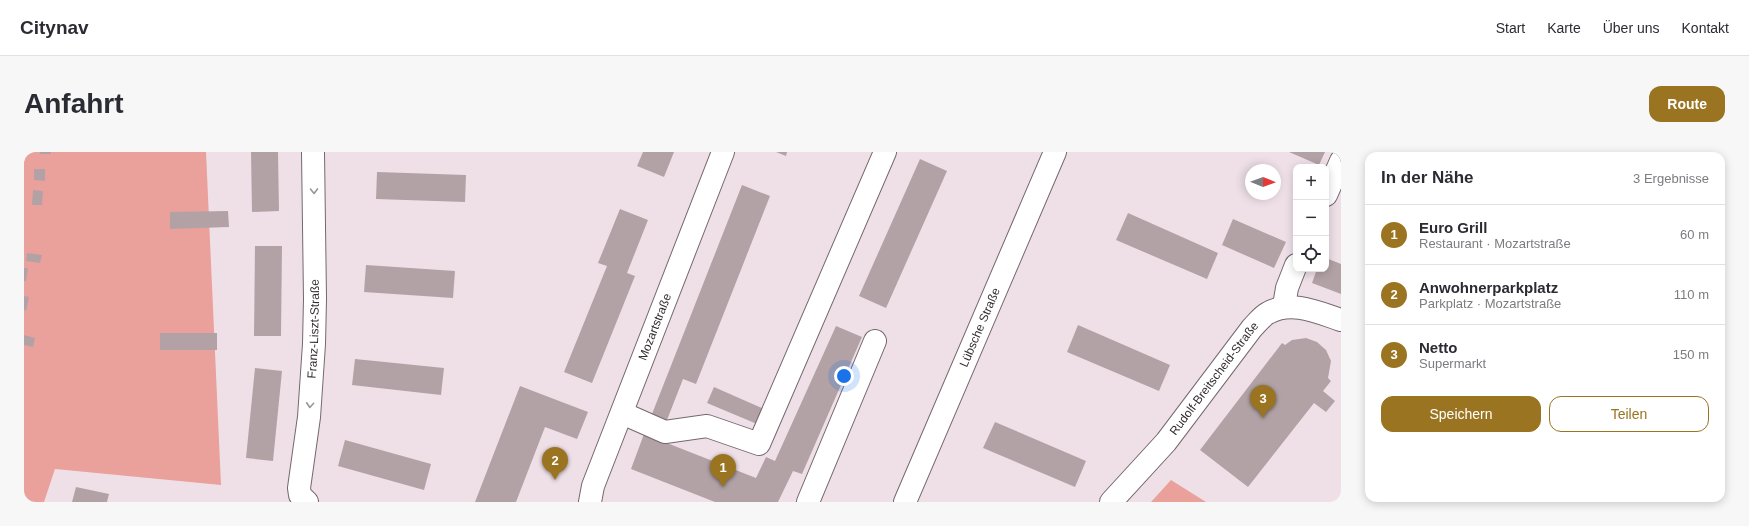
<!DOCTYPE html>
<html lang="de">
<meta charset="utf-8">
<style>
:root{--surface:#fff;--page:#f7f7f7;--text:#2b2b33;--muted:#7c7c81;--line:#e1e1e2;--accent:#9a7420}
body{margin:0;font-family:Arial,sans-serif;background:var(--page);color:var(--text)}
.controls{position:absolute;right:12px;top:12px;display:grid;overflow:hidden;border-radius:8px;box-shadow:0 2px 10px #0003}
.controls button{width:36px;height:36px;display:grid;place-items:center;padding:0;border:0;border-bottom:1px solid var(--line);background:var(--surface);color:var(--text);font:20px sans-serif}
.compass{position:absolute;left:1221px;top:12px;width:36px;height:36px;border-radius:50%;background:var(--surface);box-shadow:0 2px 10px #0003;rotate:91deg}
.you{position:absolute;left:820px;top:224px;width:14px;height:14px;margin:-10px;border:3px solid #fff;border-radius:50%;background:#1a73e8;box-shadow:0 0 0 6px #1a73e833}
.badge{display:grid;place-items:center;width:26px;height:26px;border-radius:50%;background:var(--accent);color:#fff;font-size:13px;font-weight:700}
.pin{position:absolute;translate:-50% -33px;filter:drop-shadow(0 1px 2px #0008)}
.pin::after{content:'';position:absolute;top:21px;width:14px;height:12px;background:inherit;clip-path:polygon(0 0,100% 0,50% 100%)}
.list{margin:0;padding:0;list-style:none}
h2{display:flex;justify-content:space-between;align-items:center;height:52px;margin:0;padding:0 16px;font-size:17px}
h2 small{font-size:13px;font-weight:400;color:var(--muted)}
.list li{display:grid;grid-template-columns:26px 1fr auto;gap:12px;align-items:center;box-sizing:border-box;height:60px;padding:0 16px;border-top:1px solid var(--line)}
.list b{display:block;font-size:15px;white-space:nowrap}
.list p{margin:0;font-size:13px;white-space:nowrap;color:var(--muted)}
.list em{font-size:13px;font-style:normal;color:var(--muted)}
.actions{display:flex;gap:8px;padding:12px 16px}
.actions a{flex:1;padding:9px 0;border:1px solid var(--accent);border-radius:12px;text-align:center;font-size:14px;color:var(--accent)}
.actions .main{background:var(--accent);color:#fff}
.icon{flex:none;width:22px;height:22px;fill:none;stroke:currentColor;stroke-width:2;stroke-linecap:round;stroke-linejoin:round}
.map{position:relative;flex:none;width:1317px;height:350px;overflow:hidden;border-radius:12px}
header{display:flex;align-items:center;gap:24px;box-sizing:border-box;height:56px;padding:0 20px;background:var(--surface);border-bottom:1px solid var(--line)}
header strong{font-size:19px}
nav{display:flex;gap:22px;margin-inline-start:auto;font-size:14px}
.intro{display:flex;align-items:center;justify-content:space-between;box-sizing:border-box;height:96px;padding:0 24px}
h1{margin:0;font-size:28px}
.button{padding:10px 18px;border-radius:12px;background:var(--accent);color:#fff;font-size:14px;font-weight:700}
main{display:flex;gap:24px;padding:0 24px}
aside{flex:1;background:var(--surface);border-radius:12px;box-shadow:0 2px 10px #0003}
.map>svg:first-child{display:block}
</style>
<header>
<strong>Citynav</strong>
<nav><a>Start</a><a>Karte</a><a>Über uns</a><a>Kontakt</a></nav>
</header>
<div class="intro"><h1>Anfahrt</h1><a class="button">Route</a></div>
<main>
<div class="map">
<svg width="1317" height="350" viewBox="0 0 1317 350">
<rect width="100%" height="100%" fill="#efe0e8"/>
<!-- green -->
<g fill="#eaa19b">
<path d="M 0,0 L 182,0 L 197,333 L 31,317 L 20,350 L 0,350 Z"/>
<path d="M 1147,328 L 1182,350 L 1127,350 Z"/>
</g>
<!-- building -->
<g fill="#b2a2a5">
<rect x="16" y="0" width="11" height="2"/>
<path d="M 227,0 L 254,0 L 255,59 L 228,60 Z"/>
<path d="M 619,0 L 650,0 L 640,25 L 613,14 Z"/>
<path d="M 752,0 L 763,0 L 762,4 Z"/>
<path d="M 1265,0 L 1301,0 L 1295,13 Z"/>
<path d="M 896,7 L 923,19 L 862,156 L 835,144 Z"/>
<path d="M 10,17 L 21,17 L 21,29 L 10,28 Z"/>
<path d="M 353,20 L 442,23 L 441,50 L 352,47 Z"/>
<path d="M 718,33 L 746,44 L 672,232 L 659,227 L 643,268 L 628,262 Z"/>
<path d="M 9,38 L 19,39 L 18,53 L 8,53 Z"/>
<path d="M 596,57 L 624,68 L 603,121 L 611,124 L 568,231 L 540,220 L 583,114 L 574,111 Z"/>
<path d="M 204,59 L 205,75 L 146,77 L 146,60 Z"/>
<path d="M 1104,61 L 1194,101 L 1183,127 L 1092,88 Z"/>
<path d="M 1209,67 L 1262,90 L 1250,116 L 1198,93 Z"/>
<path d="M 231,94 L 258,94 L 257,184 L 230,184 Z"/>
<path d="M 3,101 L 18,103 L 16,111 L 2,109 Z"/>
<path d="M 1302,106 L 1317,112 L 1317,142 L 1288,131 L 1293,117 L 1302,117 Z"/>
<path d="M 342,113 L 431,119 L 429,146 L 340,140 Z"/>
<path d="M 0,116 L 4,116 L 2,129 L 0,129 Z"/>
<path d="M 0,144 L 5,145 L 2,159 L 0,158 Z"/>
<path d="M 1054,173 L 1146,213 L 1135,239 L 1043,200 Z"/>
<path d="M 812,174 L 838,185 L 778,322 L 769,319 L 754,350 L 691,350 L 607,317 L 620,282 L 732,326 L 742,305 L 751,309 Z"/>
<rect x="136" y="181" width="57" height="17"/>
<path d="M 0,183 L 11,186 L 9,195 L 0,193 Z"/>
<path d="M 1282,186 L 1293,190 L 1302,198 L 1307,209 L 1304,226 L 1307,229 L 1299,239 L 1311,249 L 1302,260 L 1290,251 L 1224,335 L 1176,298 L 1258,191 L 1261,193 L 1268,188 Z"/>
<path d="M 331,207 L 420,216 L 417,243 L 328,233 Z"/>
<path d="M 231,216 L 258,219 L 249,309 L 222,306 Z"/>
<path d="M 496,234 L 564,260 L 553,287 L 521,275 L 492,350 L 451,350 Z"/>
<path d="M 690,235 L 740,257 L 733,272 L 683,251 Z"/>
<path d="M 971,270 L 1062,309 L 1051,335 L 959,296 Z"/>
<path d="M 321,288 L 407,312 L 400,338 L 314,314 Z"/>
<path d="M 52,335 L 85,342 L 83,350 L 48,350 Z"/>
</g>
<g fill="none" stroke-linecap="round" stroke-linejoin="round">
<!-- minor casing -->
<g stroke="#74686e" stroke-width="24">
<g id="minor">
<path d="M 1302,43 L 1317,9"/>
<path d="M 1260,154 L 1263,136 L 1272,113"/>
<path d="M 598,261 L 641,280 L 683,274 L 735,292 L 861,0"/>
<path id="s1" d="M 283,350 L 276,343 L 275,336 L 285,265 L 290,192 L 291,147 L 289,0"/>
<path id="s2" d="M 566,350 L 569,334 L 699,0"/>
<path d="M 784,350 L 851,189"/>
<path id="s3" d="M 881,350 L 1031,0"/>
<path id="s4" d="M 1087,350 L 1142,290 L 1228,176 C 1233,171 1238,164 1244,161 C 1268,148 1293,160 1317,168"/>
</g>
</g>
<!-- minor -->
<use href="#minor" stroke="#fff" stroke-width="22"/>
</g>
<!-- one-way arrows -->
<defs><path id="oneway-chevron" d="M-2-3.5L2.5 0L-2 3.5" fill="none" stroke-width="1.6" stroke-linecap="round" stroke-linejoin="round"/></defs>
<g stroke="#999698">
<use href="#oneway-chevron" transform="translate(290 39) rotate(89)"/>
<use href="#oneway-chevron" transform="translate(286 253) rotate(94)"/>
</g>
<g text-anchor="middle" stroke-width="3" stroke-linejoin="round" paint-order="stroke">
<!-- street labels -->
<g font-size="12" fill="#332d30" stroke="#fdeef5">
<text dy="4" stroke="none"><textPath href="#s2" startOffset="187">Mozartstraße</textPath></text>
<text dy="4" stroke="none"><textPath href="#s3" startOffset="190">Lübsche Straße</textPath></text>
<text dy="4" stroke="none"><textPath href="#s1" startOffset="177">Franz-Liszt-Straße</textPath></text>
<text dy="4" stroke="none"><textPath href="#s4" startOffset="161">Rudolf-Breitscheid-Straße</textPath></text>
</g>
</g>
</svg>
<div class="controls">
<button>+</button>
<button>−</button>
<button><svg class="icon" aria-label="locate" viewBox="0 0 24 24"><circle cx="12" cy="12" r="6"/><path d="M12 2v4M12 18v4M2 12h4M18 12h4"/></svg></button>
</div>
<svg class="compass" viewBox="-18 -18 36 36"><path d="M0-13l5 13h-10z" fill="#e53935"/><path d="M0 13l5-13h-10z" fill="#7c7c81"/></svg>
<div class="you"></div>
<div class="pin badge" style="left:699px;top:335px">1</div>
<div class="pin badge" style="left:531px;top:328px">2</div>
<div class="pin badge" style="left:1239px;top:266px">3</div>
</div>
<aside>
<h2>In der Nähe<small>3 Ergebnisse</small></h2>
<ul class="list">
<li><span class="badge">1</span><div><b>Euro Grill</b><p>Restaurant · Mozartstraße</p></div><em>60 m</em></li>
<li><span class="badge">2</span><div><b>Anwohnerparkplatz</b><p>Parkplatz · Mozartstraße</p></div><em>110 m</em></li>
<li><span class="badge">3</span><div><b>Netto</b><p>Supermarkt</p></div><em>150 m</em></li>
</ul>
<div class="actions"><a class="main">Speichern</a><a>Teilen</a></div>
</aside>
</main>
